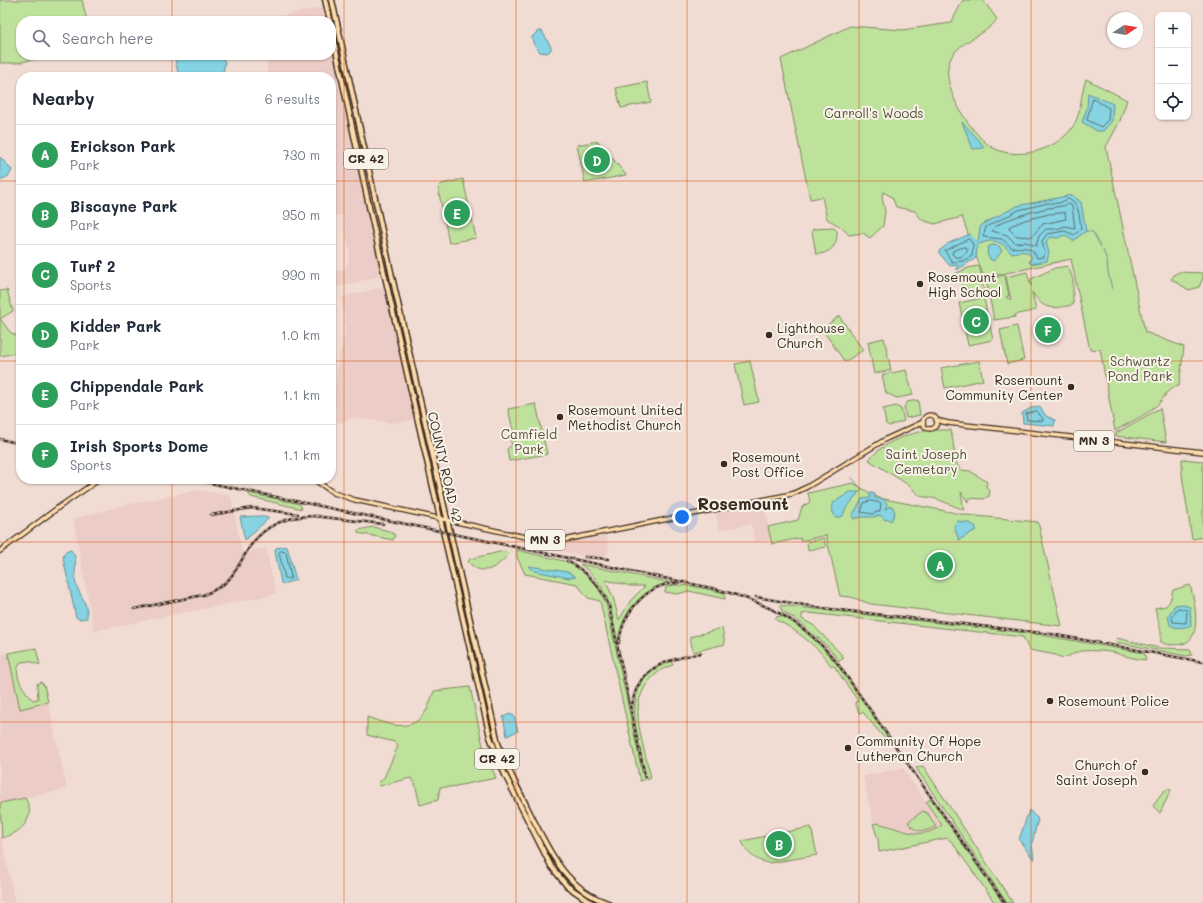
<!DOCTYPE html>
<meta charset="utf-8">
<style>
:root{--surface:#fff;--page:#f6f6f7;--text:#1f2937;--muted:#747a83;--line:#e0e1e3;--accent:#db2777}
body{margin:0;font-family:Mali,sans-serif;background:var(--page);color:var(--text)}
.controls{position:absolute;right:12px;top:12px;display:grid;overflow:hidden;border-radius:8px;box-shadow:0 1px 3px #0004}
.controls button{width:36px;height:36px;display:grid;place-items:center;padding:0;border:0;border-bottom:1px solid var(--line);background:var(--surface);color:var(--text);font:20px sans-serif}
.compass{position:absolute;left:1107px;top:12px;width:36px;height:36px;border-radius:50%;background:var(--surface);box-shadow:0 1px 3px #0004;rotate:78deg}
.you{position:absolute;left:682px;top:517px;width:14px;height:14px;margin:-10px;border:3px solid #fff;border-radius:50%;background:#1a73e8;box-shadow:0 0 0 6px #1a73e833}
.badge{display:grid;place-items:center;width:26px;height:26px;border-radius:50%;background:var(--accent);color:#fff;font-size:13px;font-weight:700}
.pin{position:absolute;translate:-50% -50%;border:2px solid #fff;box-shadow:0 1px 4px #0006}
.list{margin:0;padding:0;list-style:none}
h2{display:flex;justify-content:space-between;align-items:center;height:52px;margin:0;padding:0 16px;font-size:17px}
h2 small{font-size:13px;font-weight:400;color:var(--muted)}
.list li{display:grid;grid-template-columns:26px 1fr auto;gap:12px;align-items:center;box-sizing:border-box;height:60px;padding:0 16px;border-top:1px solid var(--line)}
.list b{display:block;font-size:15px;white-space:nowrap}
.list p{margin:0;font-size:13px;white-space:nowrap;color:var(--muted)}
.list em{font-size:13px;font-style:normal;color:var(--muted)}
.icon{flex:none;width:22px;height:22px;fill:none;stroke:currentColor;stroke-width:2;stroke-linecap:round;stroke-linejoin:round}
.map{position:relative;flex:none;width:1203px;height:903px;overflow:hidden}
.search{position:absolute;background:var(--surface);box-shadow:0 1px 3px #0004;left:16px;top:16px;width:320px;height:44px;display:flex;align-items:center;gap:10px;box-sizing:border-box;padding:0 14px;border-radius:16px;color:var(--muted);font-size:15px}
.panel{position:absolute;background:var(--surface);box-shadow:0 1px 3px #0004;left:16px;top:72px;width:320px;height:412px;border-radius:16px}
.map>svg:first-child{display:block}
</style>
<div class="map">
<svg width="1203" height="903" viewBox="0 0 1203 903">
<rect width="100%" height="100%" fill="#f1dcd4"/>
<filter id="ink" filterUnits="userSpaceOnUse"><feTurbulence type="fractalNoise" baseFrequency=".025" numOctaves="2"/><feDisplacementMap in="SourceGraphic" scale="8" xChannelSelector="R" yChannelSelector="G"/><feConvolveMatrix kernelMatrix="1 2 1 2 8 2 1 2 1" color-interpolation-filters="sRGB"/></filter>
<g filter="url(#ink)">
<!-- built -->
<g fill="#ecccc6">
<path d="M 323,7 L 326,21 L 260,21 L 259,17 L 268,19 Z"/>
<path d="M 331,44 L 381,276 L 337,287 L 334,272 L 347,268 L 350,252 L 342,215 L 331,217 L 331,77 L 267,77 L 267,55 L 331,55 Z"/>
<path d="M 383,287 L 415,420 L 394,423 L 354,418 L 338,423 L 334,400 L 339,355 L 345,336 L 345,319 L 341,297 Z"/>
<path d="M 198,490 L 231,496 L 242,553 L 266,548 L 276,594 L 94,631 L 73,519 L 116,507 Z"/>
<path d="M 764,504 L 771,540 L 755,543 L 751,524 L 719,530 L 716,513 Z"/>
<path d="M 606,536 L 609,551 L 605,557 L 584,556 L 556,550 L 556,544 Z"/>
<path d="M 8,653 L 20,708 L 48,702 L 67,789 L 0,803 L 0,655 Z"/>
<path d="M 903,768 L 941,825 L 933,830 L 915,834 L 873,822 L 863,776 Z"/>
<path d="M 0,829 L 15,903 L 0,903 Z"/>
</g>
<!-- green -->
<g fill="#bee29c" stroke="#7c865d" fill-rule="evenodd">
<path d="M 0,0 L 82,0 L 87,21 L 21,21 L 21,55 L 53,55 L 17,63 L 0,63 Z"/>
<path d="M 963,0 L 983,0 L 997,19 C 985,38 957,39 949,63 C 941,87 970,132 990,146 C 1014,162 1056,151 1072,128 C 1082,114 1080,95 1086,79 L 1127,100 L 1120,121 L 1106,147 L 1145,332 L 1184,347 L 1179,386 C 1165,388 1166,398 1156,406 C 1144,416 1128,423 1115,431 L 1100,349 L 1090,350 L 1071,259 L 984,278 L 962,217 L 935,224 L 922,220 L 915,211 L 896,207 L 892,197 L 883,192 L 882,197 L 885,211 L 883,226 L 870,238 L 863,233 L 849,235 L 841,227 L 827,219 L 822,197 L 810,199 L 781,59 L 850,26 L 902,30 L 951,23 Z"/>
<path d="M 647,82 L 651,102 L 621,108 L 616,88 Z"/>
<path d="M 598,141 L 626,175 L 585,183 L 577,145 Z"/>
<path d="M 463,179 L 476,238 L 449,243 L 438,188 L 442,184 Z"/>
<path d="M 834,228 L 837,231 C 838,245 831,254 816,254 L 812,231 L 813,229 Z"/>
<path d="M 978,266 L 980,268 L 984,291 C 970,293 960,287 955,274 L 968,268 Z"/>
<path d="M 1068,266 L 1073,280 L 1073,305 C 1052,309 1044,311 1032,292 L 1036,310 L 1015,315 L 1015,317 L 994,320 L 986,279 L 1005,275 L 1009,296 L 1006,297 L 1011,300 L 1006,277 L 1027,272 L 1031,286 L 1031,279 L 1055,268 Z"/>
<path d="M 1179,272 L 1203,273 L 1203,278 L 1199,287 L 1189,290 L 1171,279 L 1175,274 Z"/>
<path d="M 7,290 L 13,311 L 0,319 L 11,333 L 21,338 L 21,352 L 0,356 L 0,291 Z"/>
<path d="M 982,298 L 984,299 L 993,340 L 968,345 L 959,303 Z"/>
<path d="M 839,316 L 863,350 L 845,362 L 822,329 Z"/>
<path d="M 1017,326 L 1024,360 L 1007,364 L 1000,330 Z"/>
<path d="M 884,338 L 891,370 L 874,374 L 868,342 Z"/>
<path d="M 750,361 L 759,402 L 744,405 L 735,364 Z"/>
<path d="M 979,361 L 983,380 L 945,388 L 941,368 Z"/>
<path d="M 906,370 L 913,395 L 897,398 L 886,393 L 882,375 Z"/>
<path d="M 918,400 L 920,415 L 906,418 L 904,407 L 907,402 Z"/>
<path d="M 536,404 L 547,454 L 509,461 L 507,449 L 512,445 L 510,439 L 515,438 L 508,409 Z"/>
<path d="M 896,406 L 901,409 L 904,421 L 889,426 L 886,424 L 883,409 Z"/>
<path d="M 1160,408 L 1166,442 L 1116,436 L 1116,433 Z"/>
<path d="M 931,430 L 951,430 L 956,462 L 960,470 L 970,471 L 987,482 L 986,487 L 990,491 L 989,496 L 984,499 L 969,498 L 968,502 L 961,492 L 964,510 L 937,499 L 920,496 L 907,484 L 869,460 C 883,442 908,433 931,430 Z"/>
<path d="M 1182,459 L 1203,461 L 1203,537 L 1192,539 L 1182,475 Z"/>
<path d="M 853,483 L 879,498 L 966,515 L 1038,522 L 1062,626 L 871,604 L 851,597 L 840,596 L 826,535 L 801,541 L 800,538 L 772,544 L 768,527 L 798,520 L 802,507 L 810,502 L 808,493 Z"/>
<path d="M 248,493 L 300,504 L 302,509 L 251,497 Z"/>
<path d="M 373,527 L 389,531 L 395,535 L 393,540 L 358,533 L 358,530 Z"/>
<path d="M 824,538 L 826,547 L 808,550 L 807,542 Z"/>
<path d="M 517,550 L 568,562 L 580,568 L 600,590 L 607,607 L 644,780 L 640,781 L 600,601 L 588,598 L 577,584 L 525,574 L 517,557 Z"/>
<path d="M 504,551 L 509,554 C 498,566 484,579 468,562 L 470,559 Z"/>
<path d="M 580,564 L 668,582 C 649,590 635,599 625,618 C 621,625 620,634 617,642 C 611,609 609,586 580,564 ZM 605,580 L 631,586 L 645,586 L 631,600 L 619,620 L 613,597 Z"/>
<path d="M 674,585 C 692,585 707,589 724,593 L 725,599 L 689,591 L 677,594 L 665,592 L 666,587 Z"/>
<path d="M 1190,585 C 1195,602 1203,640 1182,644 C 1175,645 1167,646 1161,642 L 1161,631 L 1155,608 L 1166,606 L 1170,601 L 1173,590 Z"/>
<path d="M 780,605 L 1035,634 L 1144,653 L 1146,660 C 1136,659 1128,657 1119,654 C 1110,651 1091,650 1082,651 C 1072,652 1066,662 1056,655 L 1029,650 L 1023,637 L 809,613 L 802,614 L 802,619 L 813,625 L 841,654 L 844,658 L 839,661 L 828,647 L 800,622 L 782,611 Z"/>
<path d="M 781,616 C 821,630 865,702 887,737 L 884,738 L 863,712 L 859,713 L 855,702 L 858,701 L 834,666 L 831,666 C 821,649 794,628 776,620 L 776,617 Z"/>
<path d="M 722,628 L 725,644 L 693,652 L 690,637 Z"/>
<path d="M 1117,638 L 1159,648 L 1190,649 L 1192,655 L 1186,656 L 1116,642 Z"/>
<path d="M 36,648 L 40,665 L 29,661 L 21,662 C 11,674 25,692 33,700 L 38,699 L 37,684 L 41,682 L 44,685 L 48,702 L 20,709 L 8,653 Z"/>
<path d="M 671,661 L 673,665 C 653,670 638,691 638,711 C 637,729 647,759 651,778 L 647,780 C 638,738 615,679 671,661 Z"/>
<path d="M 470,687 L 483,746 L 496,778 L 451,787 L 440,787 L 438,800 L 420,805 L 415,783 L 411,778 L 379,786 L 378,783 L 384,778 L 398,746 L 394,742 L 367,735 L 367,717 C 384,723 410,734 424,714 C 429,708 431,698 434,691 Z"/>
<path d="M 923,766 L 1013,903 L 1007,903 L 916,768 Z"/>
<path d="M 1169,789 L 1171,790 L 1160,813 L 1153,806 L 1164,791 Z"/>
<path d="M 25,798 C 38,817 20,834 2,838 L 0,803 Z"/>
<path d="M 931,799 L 1003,903 L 995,903 L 952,842 L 947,838 L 879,852 L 878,839 L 873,824 L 876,823 C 900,827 919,843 942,825 L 926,802 Z"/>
<path d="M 923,811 L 928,814 L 936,826 C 925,833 915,833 908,822 Z"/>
<path d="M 811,827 L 817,855 L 769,863 C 756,861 747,854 742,841 Z"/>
</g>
<!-- water -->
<g fill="#85d3e3" stroke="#678f94">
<path d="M 538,31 L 542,31 L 551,47 L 551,50 L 547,53 L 540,52 L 533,43 L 532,37 Z"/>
<path d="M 174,55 L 222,55 L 225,63 L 222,77 L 179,77 Z"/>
<path d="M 1088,93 L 1113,104 L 1112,121 L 1103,131 L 1097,131 L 1082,122 L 1087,108 Z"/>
<path d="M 962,122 L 980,141 L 984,148 L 973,149 Z"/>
<path d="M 0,157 L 12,170 L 9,176 L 0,180 Z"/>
<path d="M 1072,195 L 1081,202 L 1086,231 L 1073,241 L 1065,235 L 1057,238 L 1050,237 L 1046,242 L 1049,253 L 1047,261 L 1031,264 L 1029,262 L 1032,257 C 1026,249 1020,252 1011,253 C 1000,240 993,238 977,245 L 976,258 L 957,270 L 958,265 L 950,266 L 939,253 L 939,251 L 949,243 L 970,234 L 978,242 L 980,227 L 983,224 L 1017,206 Z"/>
<path d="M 992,245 L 999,246 L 1002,251 L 994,261 L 990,259 L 987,254 L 988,247 Z"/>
<path d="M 1039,406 L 1046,416 L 1055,420 L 1054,426 L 1023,423 L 1022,413 L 1029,409 Z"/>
<path d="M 850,492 L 859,492 L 845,510 L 843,516 L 835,518 L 832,509 L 833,503 Z"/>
<path d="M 870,492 L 875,494 L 874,498 L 884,499 L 887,504 L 885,510 L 889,506 L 893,507 L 895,513 L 891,521 L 888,519 L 885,520 L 880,515 C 871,519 863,515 854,519 L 852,516 L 862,499 L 870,498 Z"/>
<path d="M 257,516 L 269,518 L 245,540 L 240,517 Z"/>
<path d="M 957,521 L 970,523 L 976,527 L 976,530 L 959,540 L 954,527 Z"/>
<path d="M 287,546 L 296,580 L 283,584 L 281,583 L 275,551 L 276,548 Z"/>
<path d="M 71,550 C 79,559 74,569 75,580 C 77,593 88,600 87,618 L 79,619 L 76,617 L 63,558 L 65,552 Z"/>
<path d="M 529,566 L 568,572 L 576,577 L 569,578 L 534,571 Z"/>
<path d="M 1182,604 L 1190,607 L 1191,625 C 1186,628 1175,629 1170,625 L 1168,616 L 1175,605 Z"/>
<path d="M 510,714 L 514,716 L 518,731 L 507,736 L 503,717 Z"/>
<path d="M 1029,810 L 1038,819 L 1032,843 L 1034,860 L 1019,840 Z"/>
</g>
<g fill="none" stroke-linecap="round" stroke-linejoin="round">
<!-- shore -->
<g stroke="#596e6d" stroke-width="1">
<path d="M 1093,99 L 1109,108 L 1108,120 L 1101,127 L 1087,120 Z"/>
<path d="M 1068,199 C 1079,199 1080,221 1081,229 L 1074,235 L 1065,231 L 1047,234 L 1042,241 L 1045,253 L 1043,257 L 1037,258 C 1032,246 1024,247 1012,248 L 1002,239 L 983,237 L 986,227 L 1019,210 L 1048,203 L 1059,203 Z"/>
<path d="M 1069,204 L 1072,206 L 1075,228 L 1065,226 L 1057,229 L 1046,229 L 1039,236 L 1036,246 L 1026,242 L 1015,243 L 1007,235 L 992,231 C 997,220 1035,211 1048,208 C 1055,207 1061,207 1069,204 Z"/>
<path d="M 1065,213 L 1066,219 L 1043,224 L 1031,237 L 1017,236 L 1009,229 L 1010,226 L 1025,220 L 1049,214 Z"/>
<path d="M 969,239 L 973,244 L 972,256 L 963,261 L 952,262 L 945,251 Z"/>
<path d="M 965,247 L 967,248 L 967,252 L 961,257 L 955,257 L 952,254 L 953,251 Z"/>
<path d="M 1037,411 L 1043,419 L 1043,421 L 1027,420 L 1026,414 Z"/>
<path d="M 871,501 L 881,503 L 880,511 L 872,514 L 861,512 L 864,503 Z"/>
<path d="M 281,551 L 286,552 L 291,577 L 290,579 L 285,578 L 279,553 Z"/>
<path d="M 1178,608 L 1187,610 L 1186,623 L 1173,622 L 1172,617 Z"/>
</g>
<!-- stream -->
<g stroke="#678f94" stroke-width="1">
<path d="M 1086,231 L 1093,232 L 1101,247"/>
<path d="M 1103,250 L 1107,260 L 1108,272 L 1112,289"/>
<path d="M 852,478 L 859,486"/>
<path d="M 859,492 L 862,490 L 861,488"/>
</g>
<!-- major casing -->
<g stroke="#3b2a1e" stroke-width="6">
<g id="major">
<circle cx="930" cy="422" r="7"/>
<path d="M 936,420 L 948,423 L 1203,452"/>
<path d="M 313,479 L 334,493 L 355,500 L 539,540 L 559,541 L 792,494 L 807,487 L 886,439 L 923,422"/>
<path d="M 0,551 L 59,507 L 100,479"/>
</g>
</g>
<!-- highway casing -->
<g stroke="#3b2a1e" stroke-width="7">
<g id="highway">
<path d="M 325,0 L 330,21"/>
<path d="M 332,0 L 393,281 L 498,743 C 505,765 517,786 527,807 C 547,846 563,888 608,903"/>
<path d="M 331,27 L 370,211 L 490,737 L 505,775 L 551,866 L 567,886 L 592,903"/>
</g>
</g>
<!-- major -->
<use href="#major" stroke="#fddcac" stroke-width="3.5"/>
<!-- highway -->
<use href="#highway" stroke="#fddcac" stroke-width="4"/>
<!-- rail casing -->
<g stroke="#3b2a1e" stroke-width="2.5">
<g id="rail">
<path d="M 0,439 L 21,444"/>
<path d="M 191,479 L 716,589 C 768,603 804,621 838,664 L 1005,903"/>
<path d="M 211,515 L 252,508 L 298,514"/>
<path d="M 314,516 L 383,524"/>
<path d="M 585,557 L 609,559"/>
<path d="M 567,561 C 587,571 600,585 609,606 L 645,777"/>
<path d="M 756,597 L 822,608 L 1051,634 L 1203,662"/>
<path d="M 134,609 L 203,595 C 235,583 234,570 251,545 C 267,522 292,515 319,516"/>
<path d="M 619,643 C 622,614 646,583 678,583"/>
<path d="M 632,707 C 636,666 668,660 701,653"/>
</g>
</g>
<!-- rail -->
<use href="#rail" stroke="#f7f3e8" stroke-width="1" stroke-dasharray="3" stroke-linecap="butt"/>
</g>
</g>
<!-- grid -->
<path fill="none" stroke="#d7540e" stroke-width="1" stroke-opacity="0.55" d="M 172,0 L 172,21M 344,0 L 344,903M 516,0 L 516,903M 687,0 L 687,903M 859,0 L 859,903M 1031,0 L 1031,903M 172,55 L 172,77M 0,181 L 21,181M 331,181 L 1203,181M 0,361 L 21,361M 331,361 L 1203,361M 172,479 L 172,903M 0,542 L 1203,542M 0,722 L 1203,722"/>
<!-- markers -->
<g fill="#3b2a1e" stroke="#f7f3e8" stroke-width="1.5">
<circle cx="920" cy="284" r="4"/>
<circle cx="769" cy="335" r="4"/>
<circle cx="1071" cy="387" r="4"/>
<circle cx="560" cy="417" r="4"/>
<circle cx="724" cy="464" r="4"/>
<circle cx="1050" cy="701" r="4"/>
<circle cx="848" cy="748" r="4"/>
<circle cx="1145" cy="772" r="4"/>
</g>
<g text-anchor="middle" stroke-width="4" stroke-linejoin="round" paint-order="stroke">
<!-- shield labels -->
<g fill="#f7f3e8" stroke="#73665b" stroke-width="1">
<rect x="344" y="149" width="44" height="20" rx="3"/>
<rect x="1074" y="431" width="40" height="20" rx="3"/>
<rect x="525" y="530" width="40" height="20" rx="3"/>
<rect x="475" y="749" width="44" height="20" rx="3"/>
</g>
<g font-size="12" font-weight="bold" fill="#3b2a1e">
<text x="366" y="163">CR 42</text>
<text x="1094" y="445">MN 3</text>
<text x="545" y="544">MN 3</text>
<text x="497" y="763">CR 42</text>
</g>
<!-- park labels -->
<g font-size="13" fill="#554f37" stroke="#f7f3e8">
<text x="874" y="118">Carroll's Woods</text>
<text x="1140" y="366">Schwartz<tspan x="1140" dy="15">Pond Park</tspan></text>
<text x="529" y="439">Camfield<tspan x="529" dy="15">Park</tspan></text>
<text x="926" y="459">Saint Joseph<tspan x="926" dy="15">Cemetary</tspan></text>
</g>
<!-- poi labels -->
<g font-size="13" fill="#3b2a1e" stroke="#f7f3e8" text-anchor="start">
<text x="928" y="282">Rosemount<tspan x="928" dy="15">High School</tspan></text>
<text x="777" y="333">Lighthouse<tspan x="777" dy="15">Church</tspan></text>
<text x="1063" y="385" text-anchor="end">Rosemount<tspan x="1063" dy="15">Community Center</tspan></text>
<text x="568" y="415">Rosemount United<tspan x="568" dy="15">Methodist Church</tspan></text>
<text x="732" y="462">Rosemount<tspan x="732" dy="15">Post Office</tspan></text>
<text x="1058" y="706">Rosemount Police</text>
<text x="856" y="746">Community Of Hope<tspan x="856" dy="15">Lutheran Church</tspan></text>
<text x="1137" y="770" text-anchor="end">Church of<tspan x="1137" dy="15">Saint Joseph</tspan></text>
</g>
<!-- street labels -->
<g font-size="13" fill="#3b2a1e" stroke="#f7f3e8">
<text transform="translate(445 467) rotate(77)" y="5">COUNTY ROAD 42</text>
</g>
<!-- district labels -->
<g font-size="17" font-weight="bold" fill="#3b2a1e" stroke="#f7f3e8">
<text x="743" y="510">Rosemount</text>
</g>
</g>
</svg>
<div class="controls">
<button>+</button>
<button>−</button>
<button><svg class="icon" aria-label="locate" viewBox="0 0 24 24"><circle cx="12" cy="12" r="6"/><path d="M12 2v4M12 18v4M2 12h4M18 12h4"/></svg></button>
</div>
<svg class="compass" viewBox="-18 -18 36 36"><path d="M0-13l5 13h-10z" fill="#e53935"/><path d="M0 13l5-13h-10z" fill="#747a83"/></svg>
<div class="you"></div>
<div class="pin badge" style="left:940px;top:565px;background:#2e9e5b">A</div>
<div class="pin badge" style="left:779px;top:844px;background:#2e9e5b">B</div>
<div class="pin badge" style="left:976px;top:321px;background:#2e9e5b">C</div>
<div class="pin badge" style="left:597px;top:160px;background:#2e9e5b">D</div>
<div class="pin badge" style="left:457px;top:213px;background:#2e9e5b">E</div>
<div class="pin badge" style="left:1048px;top:330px;background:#2e9e5b">F</div>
<div class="search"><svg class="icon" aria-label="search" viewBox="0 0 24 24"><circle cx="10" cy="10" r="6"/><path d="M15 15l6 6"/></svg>Search here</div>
<section class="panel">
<h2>Nearby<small>6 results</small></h2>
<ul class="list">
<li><span class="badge" style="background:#2e9e5b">A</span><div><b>Erickson Park</b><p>Park</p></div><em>730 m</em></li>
<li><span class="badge" style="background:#2e9e5b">B</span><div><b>Biscayne Park</b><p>Park</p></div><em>950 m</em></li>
<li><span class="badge" style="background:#2e9e5b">C</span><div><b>Turf 2</b><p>Sports</p></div><em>990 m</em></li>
<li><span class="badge" style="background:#2e9e5b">D</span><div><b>Kidder Park</b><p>Park</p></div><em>1.0 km</em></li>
<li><span class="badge" style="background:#2e9e5b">E</span><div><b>Chippendale Park</b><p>Park</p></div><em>1.1 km</em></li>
<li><span class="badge" style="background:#2e9e5b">F</span><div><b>Irish Sports Dome</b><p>Sports</p></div><em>1.1 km</em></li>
</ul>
</section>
</div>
